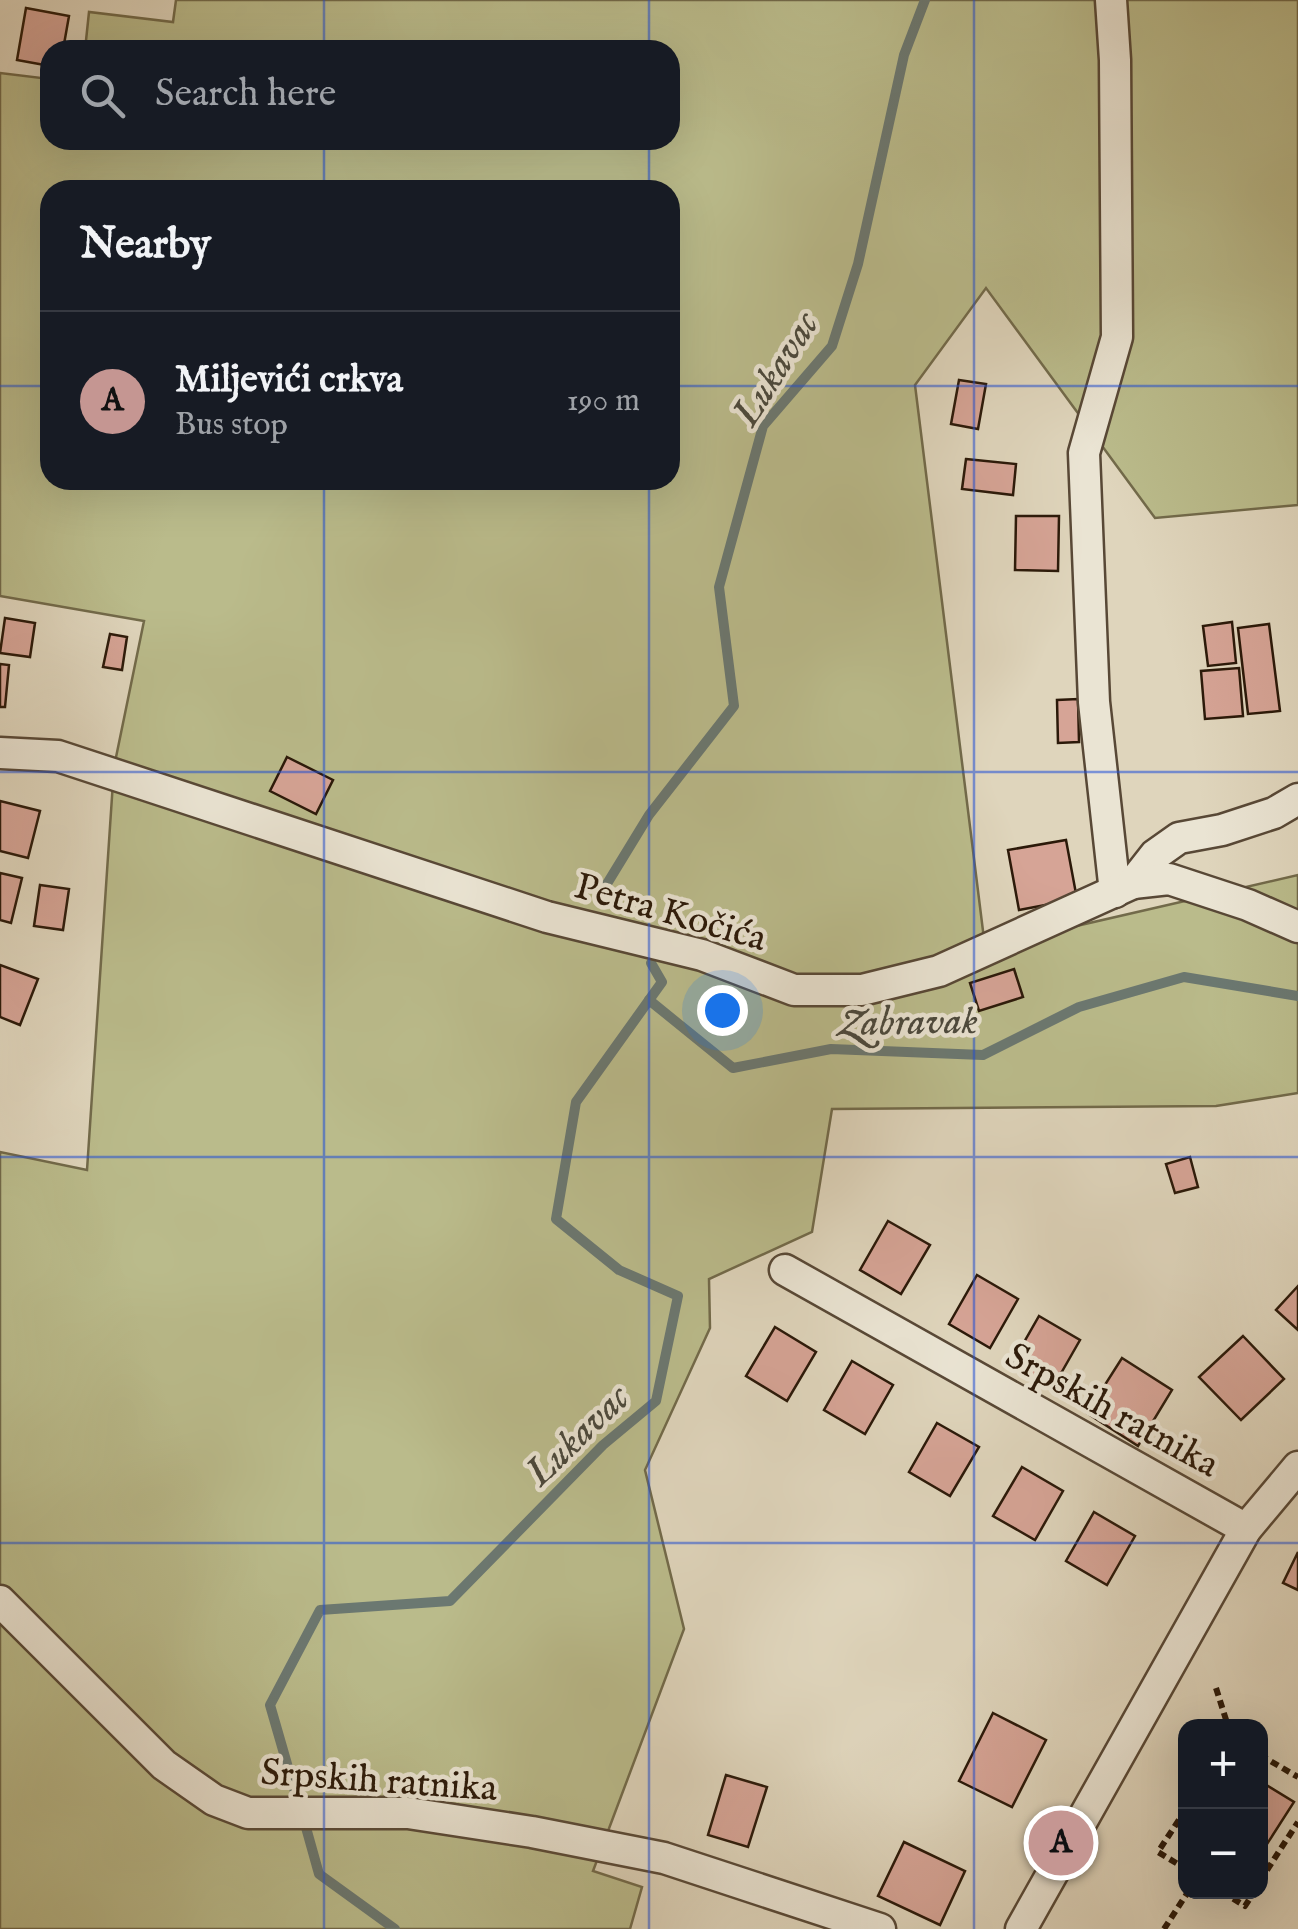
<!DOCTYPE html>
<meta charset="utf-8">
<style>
:root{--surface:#171b24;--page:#242831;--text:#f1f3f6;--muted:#9ea1a6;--line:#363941;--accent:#c59692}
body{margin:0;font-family:"IM FELL English",serif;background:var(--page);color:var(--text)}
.controls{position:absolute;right:30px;bottom:30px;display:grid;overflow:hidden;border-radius:20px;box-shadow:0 10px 40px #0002}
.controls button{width:90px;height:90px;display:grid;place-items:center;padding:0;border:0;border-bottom:2px solid var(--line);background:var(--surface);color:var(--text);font:50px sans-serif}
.you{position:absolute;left:722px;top:1010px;width:35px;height:35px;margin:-25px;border:8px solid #fff;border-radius:50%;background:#1a73e8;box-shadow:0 0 0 15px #1a73e833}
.badge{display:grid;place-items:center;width:65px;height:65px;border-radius:50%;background:var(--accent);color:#111;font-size:32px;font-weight:700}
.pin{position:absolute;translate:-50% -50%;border:5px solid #fff;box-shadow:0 2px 10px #0006}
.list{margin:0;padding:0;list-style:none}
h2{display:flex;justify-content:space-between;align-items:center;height:130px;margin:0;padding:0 40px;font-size:42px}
h2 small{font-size:32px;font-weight:400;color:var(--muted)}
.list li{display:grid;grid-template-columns:65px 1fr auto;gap:30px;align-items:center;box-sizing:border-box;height:180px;padding:0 40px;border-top:2px solid var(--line)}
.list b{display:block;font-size:38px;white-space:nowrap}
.list p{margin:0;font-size:32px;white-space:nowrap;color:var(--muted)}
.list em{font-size:32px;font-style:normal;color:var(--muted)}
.icon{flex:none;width:55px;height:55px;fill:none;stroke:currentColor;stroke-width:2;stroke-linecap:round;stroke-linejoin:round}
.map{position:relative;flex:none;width:1298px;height:1929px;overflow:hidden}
.search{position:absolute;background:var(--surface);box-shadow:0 10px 40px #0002;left:40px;top:40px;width:640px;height:110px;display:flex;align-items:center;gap:25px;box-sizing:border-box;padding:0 35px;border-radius:30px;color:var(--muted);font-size:38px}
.panel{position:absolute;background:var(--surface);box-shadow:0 10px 40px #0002;left:40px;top:180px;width:640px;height:310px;border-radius:30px}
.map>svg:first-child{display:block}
</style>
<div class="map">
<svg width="1298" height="1929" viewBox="0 0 1298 1929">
<rect width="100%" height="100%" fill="#dfd5bc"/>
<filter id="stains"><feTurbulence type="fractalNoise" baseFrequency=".002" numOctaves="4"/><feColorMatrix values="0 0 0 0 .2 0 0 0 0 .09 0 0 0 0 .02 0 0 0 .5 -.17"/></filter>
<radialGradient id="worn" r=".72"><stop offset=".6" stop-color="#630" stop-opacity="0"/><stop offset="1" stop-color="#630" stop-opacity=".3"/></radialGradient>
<!-- green -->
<path fill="#babb8b" stroke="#726a4a" stroke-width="2.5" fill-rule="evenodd" d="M 176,0 L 1298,0 L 1298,505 L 1155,518 L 986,288 L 915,385 L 985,947 L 1298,875 L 1298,1093 L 1216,1106 L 832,1109 L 812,1232 L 709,1279 L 710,1328 L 645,1470 L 684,1629 L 593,1871 L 642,1887 L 630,1929 L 0,1929 L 0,1152 L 87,1170 L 114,767 L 144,621 L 0,596 L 0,73 L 50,79 L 50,140 L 670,140 L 670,50 L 85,50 L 89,12 L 173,22 ZM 50,190 L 670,190 L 670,480 L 50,480 Z"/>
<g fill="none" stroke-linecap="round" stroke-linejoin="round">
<!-- stream -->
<g stroke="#6b7871" stroke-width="10">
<path d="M 618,908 L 605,887 L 649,815 L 734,706 L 719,587 L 763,426 L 832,346 L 858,264 L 904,55 L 925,0"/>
<path d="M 649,1000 L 733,1068 L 831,1049 L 983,1055 L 1079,1007 L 1184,977 L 1298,996"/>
<path d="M 298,1802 L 270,1705 L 320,1610 L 450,1601 L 603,1445 L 656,1401 L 678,1296 L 619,1270 L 556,1219 L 576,1102 L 662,982 L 651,963"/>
<path d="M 305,1824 L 319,1874 L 395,1929"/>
</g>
</g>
<!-- building -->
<g fill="#d6a496" stroke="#2b1909" stroke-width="2.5">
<path d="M 26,8 L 69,16 L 63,50 L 50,50 L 50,66 L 17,60 Z"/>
<path d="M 959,380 L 986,384 L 978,429 L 951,424 Z"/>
<path d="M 966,459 L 1016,464 L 1013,495 L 962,489 Z"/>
<path d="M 1016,516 L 1059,516 L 1058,571 L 1015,570 Z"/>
<path d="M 5,618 L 35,623 L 30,657 L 0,653 Z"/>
<path d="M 1232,622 L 1236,663 L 1208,666 L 1203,626 Z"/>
<path d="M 1269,624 L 1280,711 L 1248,714 L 1238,628 Z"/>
<path d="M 110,634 L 127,637 L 122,670 L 103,667 Z"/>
<path d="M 0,664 L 9,665 L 5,707 L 0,707 Z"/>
<path d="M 1239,668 L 1243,716 L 1205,719 L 1201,671 Z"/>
<path d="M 1078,699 L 1079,742 L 1058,743 L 1057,700 Z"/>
<path d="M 287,757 L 333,780 L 316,814 L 270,791 Z"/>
<path d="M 0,801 L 40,811 L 28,858 L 0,851 Z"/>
<path d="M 1066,840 L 1077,899 L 1019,910 L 1008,850 Z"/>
<path d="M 0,873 L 22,878 L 11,923 L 0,920 Z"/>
<path d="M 40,885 L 69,889 L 63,930 L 34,926 Z"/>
<path d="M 0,965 L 38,979 L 20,1025 L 0,1017 Z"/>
<path d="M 1014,969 L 1023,997 L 979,1011 L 970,983 Z"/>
<path d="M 1190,1157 L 1198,1187 L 1175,1193 L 1166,1164 Z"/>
<path d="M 888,1221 L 930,1245 L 901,1294 L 860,1270 Z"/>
<path d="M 977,1275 L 1018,1299 L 990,1348 L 949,1324 Z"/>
<path d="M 1298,1286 L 1298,1330 L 1276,1310 Z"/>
<path d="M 1039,1316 L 1080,1340 L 1052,1389 L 1011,1365 Z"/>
<path d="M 775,1327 L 816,1352 L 787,1401 L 746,1376 Z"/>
<path d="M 1243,1336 L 1284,1379 L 1241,1420 L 1199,1377 Z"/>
<path d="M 1122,1358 L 1172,1390 L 1138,1446 L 1087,1413 Z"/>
<path d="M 852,1361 L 893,1385 L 865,1434 L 824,1410 Z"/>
<path d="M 937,1423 L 979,1447 L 950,1496 L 909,1472 Z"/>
<path d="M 1022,1467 L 1063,1491 L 1035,1540 L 993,1516 Z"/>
<path d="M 1094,1512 L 1135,1536 L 1107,1585 L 1066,1561 Z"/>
<path d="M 1298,1552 L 1298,1590 L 1283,1583 Z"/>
<path d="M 993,1713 L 1046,1740 L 1012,1807 L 959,1781 Z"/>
<path d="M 726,1775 L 767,1787 L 748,1847 L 708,1835 Z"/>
<path d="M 1260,1781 L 1294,1802 L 1260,1855 Z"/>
<path d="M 904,1842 L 965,1871 L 940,1925 L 878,1896 Z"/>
</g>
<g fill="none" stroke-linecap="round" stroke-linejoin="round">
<!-- minor casing -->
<g stroke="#584836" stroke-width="35">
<g id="minor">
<path d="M 1111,0 L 1115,60 L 1117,337 L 1084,453 L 1094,702 L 1115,892"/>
<path d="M 0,753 L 58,756 L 547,917 L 702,955 L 794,990 L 862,990 L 939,971 L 1133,883 L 1155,855 L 1179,838 L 1222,830 L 1274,813 L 1298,799"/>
<path d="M 1133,883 L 1169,879 L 1248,905 L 1298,927"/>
<path d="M 785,1270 L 1246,1529"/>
<path d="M 0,1601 L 164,1765 L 214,1800 L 248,1813 L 408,1813 L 532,1832 L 664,1858 L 880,1929"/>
<path d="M 1021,1929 L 1246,1529 L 1298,1467"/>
</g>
</g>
<!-- path -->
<g stroke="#2b1909" stroke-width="6" stroke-dasharray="8 5" stroke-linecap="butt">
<path d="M 1216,1688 L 1228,1726"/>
<path d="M 1260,1755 L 1298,1777"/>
<path d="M 1186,1809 L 1158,1852 L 1186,1869"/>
<path d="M 1260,1881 L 1298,1822"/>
<path d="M 1222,1892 L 1245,1906 L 1254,1892"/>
<path d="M 1164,1929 L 1188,1892"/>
</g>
<!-- minor -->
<use href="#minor" stroke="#eae4d3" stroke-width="30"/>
</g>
<!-- grid -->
<path fill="none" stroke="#1d4ed8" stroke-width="2.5" stroke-opacity="0.55" d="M 324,0 L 324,50M 649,0 L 649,50M 974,0 L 974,1929M 324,140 L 324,190M 649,140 L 649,190M 0,386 L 50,386M 670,386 L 1298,386M 324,480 L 324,1929M 649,480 L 649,1929M 0,772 L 1298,772M 0,1157 L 1298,1157M 0,1543 L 1298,1543"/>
<g text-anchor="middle" stroke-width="9" stroke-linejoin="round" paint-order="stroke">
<!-- street labels -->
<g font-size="38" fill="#2b1909" stroke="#eae4d3">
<text transform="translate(671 911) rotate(16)" y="13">Petra Kočića</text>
<text transform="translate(1113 1409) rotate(29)" y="13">Srpskih ratnika</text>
<text transform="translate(379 1779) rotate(4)" y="13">Srpskih ratnika</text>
</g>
<!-- water labels -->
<g font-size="40" font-style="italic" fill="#4b493d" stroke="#eae4d3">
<text transform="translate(774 368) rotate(-58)" y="14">Lukavac</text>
<text transform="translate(908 1020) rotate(-1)" y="14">Zabravak</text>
<text transform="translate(576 1434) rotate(-44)" y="14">Lukavac</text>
</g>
</g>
<rect width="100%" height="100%" filter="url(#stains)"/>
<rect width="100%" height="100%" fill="url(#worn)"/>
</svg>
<div class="controls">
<button>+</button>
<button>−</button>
</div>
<div class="you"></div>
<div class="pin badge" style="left:1061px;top:1843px">A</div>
<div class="search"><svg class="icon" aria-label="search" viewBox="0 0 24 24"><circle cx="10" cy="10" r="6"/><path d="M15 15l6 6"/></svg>Search here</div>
<section class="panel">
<h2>Nearby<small></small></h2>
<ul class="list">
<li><span class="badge">A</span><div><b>Miljevići crkva</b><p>Bus stop</p></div><em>190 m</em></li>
</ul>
</section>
</div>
